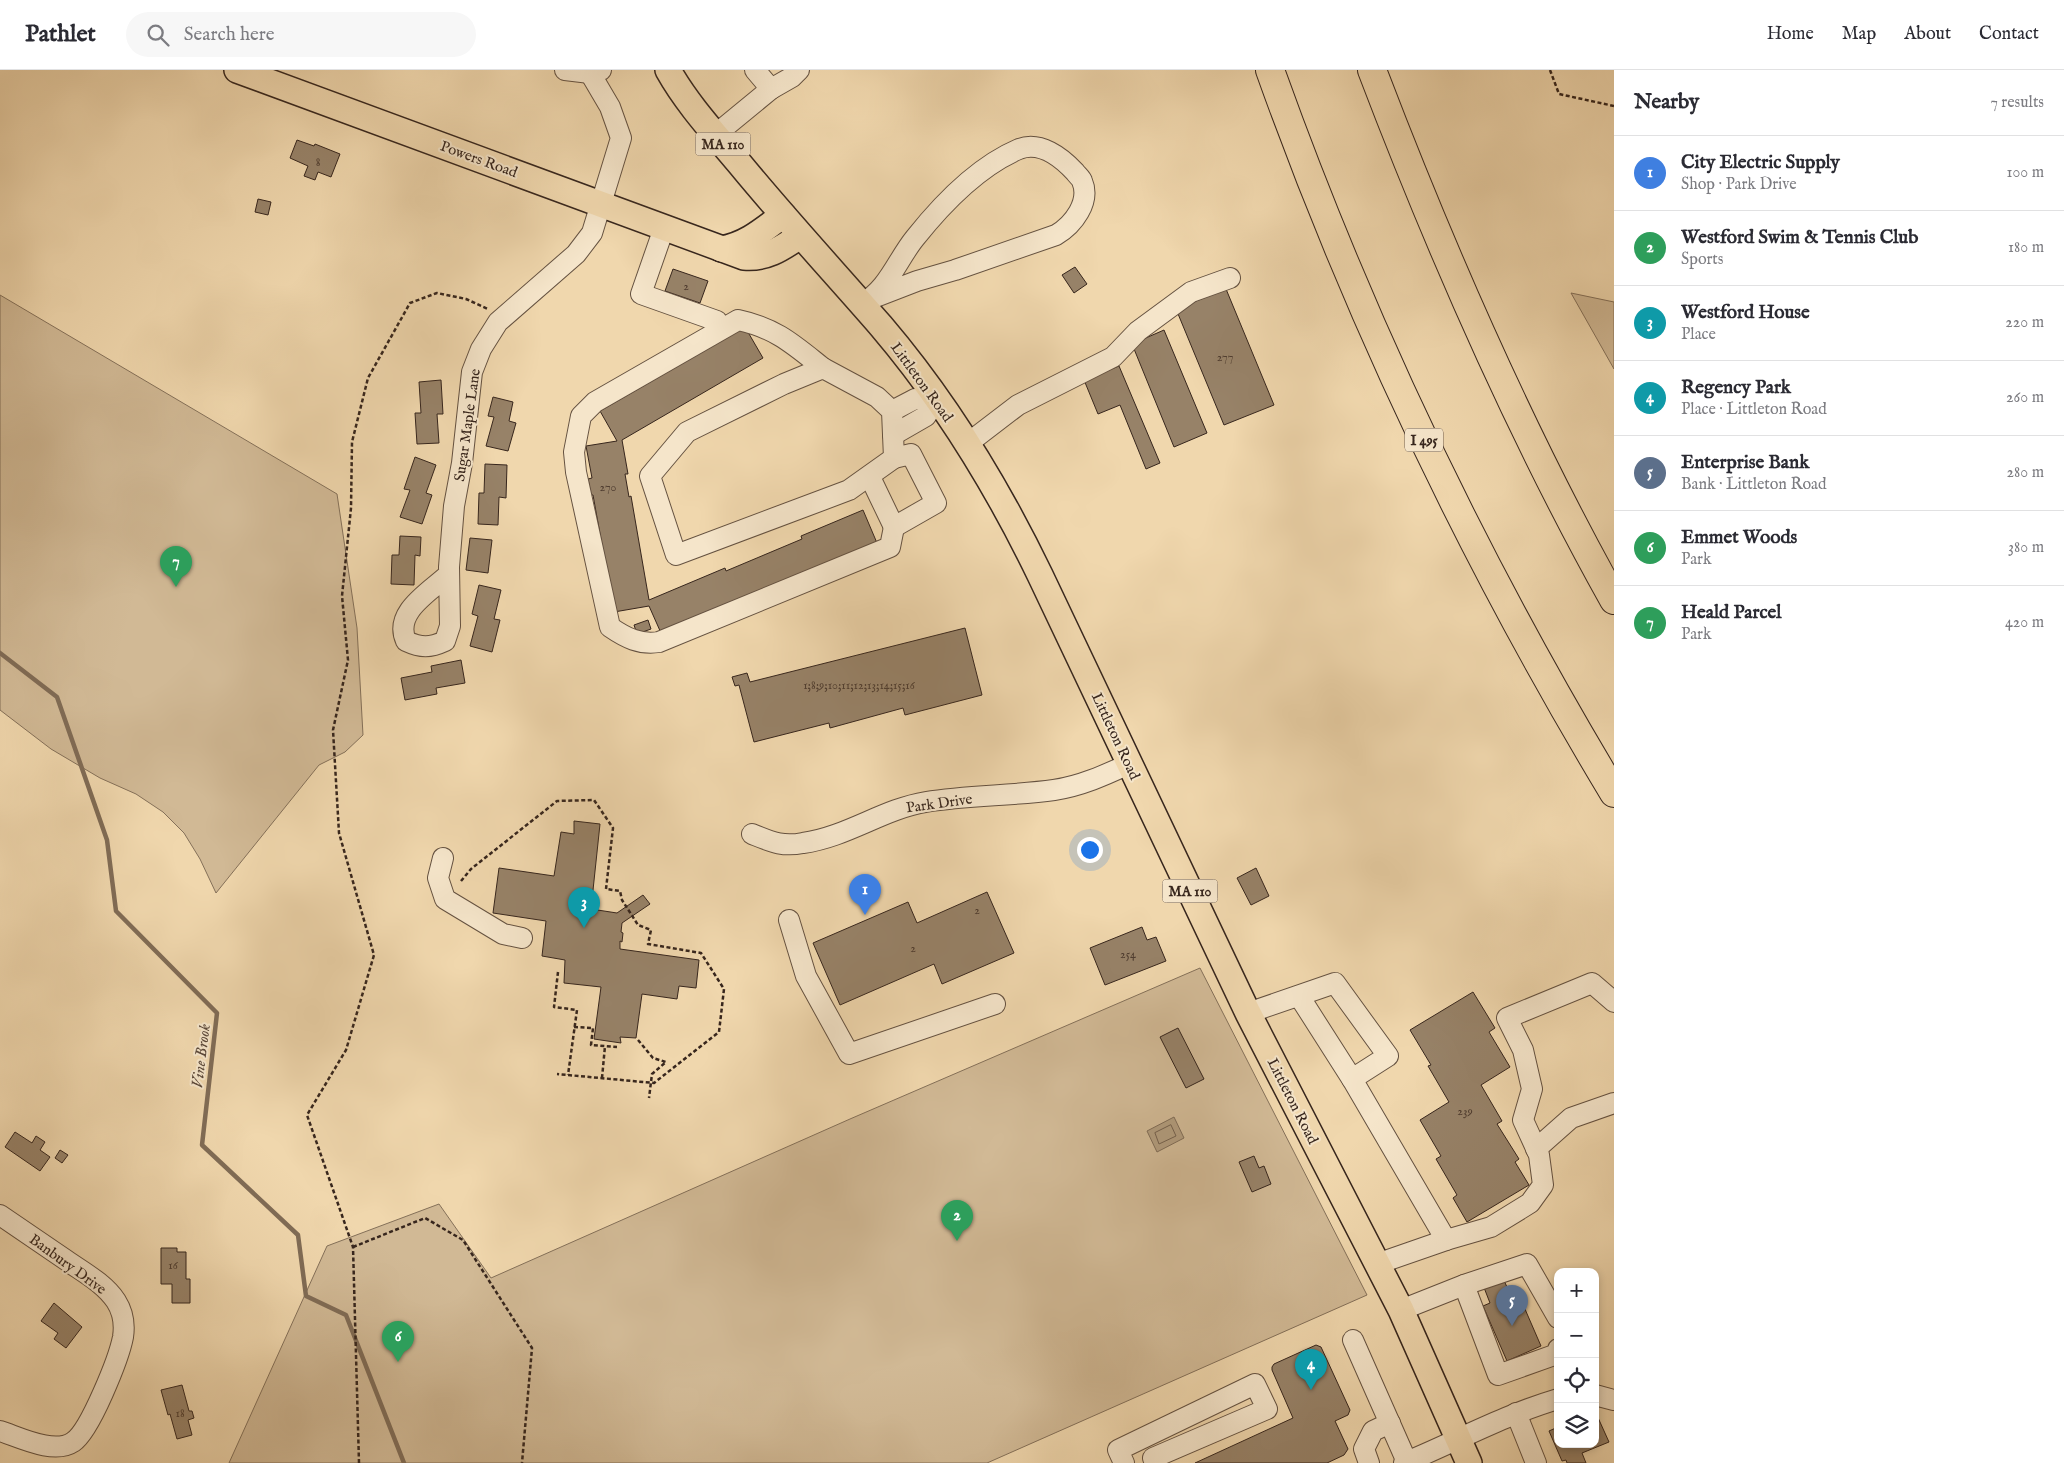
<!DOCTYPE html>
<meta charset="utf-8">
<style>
:root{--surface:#fff;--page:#f7f7f7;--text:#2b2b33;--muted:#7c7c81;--line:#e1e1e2;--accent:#8f2418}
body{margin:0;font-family:"IM FELL English",serif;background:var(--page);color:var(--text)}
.controls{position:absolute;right:15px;bottom:15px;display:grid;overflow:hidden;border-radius:10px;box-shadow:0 2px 8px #0003}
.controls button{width:45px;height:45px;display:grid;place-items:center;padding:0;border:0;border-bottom:1px solid var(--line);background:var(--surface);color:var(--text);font:25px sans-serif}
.you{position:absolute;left:1089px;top:779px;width:18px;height:18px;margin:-12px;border:4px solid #fff;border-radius:50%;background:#1a73e8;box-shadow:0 0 0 8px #1a73e833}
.badge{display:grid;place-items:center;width:32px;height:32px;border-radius:50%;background:var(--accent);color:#fff;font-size:16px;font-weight:700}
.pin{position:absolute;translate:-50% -41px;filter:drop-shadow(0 1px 2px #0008)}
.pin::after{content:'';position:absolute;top:26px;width:18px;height:15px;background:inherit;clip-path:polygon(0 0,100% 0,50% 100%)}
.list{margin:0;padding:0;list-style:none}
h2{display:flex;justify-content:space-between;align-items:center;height:65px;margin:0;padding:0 20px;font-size:21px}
h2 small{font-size:16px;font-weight:400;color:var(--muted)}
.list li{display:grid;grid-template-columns:32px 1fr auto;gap:15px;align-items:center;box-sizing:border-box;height:75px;padding:0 20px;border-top:1px solid var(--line)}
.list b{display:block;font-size:19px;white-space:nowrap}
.list p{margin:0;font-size:16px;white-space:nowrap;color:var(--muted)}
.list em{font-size:16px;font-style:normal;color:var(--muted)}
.icon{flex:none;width:28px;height:28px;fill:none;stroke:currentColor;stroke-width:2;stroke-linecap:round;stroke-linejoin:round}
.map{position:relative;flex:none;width:1614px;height:1393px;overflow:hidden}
header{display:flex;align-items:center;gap:30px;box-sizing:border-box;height:70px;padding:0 25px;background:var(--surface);border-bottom:1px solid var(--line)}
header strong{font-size:24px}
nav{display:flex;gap:28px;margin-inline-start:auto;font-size:18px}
.search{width:350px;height:45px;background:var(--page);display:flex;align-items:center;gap:12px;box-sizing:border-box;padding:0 18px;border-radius:28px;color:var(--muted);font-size:19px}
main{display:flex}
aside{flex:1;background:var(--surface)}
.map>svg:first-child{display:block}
</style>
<header>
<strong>Pathlet</strong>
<div class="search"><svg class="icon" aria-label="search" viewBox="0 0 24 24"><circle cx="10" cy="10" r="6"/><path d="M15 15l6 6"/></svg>Search here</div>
<nav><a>Home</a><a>Map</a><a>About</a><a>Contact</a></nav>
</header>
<main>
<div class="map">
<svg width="1614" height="1393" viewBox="0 0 1614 1393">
<rect width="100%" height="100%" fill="#f0d7ad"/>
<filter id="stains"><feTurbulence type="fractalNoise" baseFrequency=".004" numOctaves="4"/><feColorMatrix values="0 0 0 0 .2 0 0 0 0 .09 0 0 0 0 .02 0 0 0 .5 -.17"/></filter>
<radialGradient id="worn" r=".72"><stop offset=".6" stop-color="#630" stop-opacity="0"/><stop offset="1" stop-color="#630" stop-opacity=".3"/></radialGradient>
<!-- green -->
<g fill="#d1b995" stroke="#847059">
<path d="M 1571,223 L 1614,232 L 1614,299 Z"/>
<path d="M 0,225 L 337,424 L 357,558 L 363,665 L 345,682 L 319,695 L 216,823 L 200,789 L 184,763 L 163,742 L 136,724 L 100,708 L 51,679 L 0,640 Z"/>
<path d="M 1200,898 L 1367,1225 L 987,1393 L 229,1393 L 327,1176 L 439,1134 L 491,1208 L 850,1049 Z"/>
</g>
<!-- water -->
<path fill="#b19b7c" stroke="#806c56" d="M 1174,1047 L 1184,1068 L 1157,1082 L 1147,1061 Z"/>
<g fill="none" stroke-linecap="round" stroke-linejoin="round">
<!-- shore -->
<path stroke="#74604c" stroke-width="1" d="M 1171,1055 L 1176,1066 L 1159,1074 L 1155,1063 Z"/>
<!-- stream -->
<path stroke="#806c56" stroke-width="4.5" d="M 0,583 L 57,627 L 107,770 L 116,841 L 217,943 L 202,1075 L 298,1165 L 306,1226 L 346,1245 L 404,1393"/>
</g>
<!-- building -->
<g fill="#978268" stroke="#37261d">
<path d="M 297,70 L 314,76 L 315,74 L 340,84 L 331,107 L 318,102 L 315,110 L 304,106 L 308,96 L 290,88 Z"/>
<path d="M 258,129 L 271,132 L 268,145 L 255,142 Z"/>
<path d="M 1075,197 L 1087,214 L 1074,223 L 1062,205 Z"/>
<path d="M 673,199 L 708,211 L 700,233 L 665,221 Z"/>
<path d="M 1226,219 L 1274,335 L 1224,355 L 1176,239 Z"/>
<path d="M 745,257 L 763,288 L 622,370 L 628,404 L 625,404 L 629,427 L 631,426 L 649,530 L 725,498 L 726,501 L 802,469 L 801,466 L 863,440 L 877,473 L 661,563 L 649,536 L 614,542 L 593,425 L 591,425 L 588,409 L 592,408 L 586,376 L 617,371 L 600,341 Z"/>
<path d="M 1164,260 L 1207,363 L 1174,377 L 1132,274 Z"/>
<path d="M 1119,296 L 1160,393 L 1146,399 L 1120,335 L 1098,344 L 1084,310 Z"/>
<path d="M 441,310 L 443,344 L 437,344 L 439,373 L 417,374 L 415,343 L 421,343 L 419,312 Z"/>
<path d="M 493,327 L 513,332 L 509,351 L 516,353 L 508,381 L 486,376 L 494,347 L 488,346 Z"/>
<path d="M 415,387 L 436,395 L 426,423 L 432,425 L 422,454 L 400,447 L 410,420 L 404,419 Z"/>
<path d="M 485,394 L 507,395 L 506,428 L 499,427 L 498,455 L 478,454 L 479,423 L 484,423 Z"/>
<path d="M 400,466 L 421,467 L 420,486 L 415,485 L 414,515 L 391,514 L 392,485 L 399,485 Z"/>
<path d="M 470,468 L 492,470 L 488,503 L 466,500 Z"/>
<path d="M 479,515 L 501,520 L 494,549 L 500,550 L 492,582 L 470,576 L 478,546 L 472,544 Z"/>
<path d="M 648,550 L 651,559 L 637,564 L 634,555 Z"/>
<path d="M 965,558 L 982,625 L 905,645 L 903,638 L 830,658 L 829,653 L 754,672 L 739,615 L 735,616 L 732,607 L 747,603 L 750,612 Z"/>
<path d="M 461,590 L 465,613 L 436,618 L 437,624 L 405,630 L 401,608 L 432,602 L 431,596 Z"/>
<path d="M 574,751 L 600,754 L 591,839 L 617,843 L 643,825 L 650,834 L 622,853 L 621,862 L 623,863 L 622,872 L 620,871 L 620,879 L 699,890 L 696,918 L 679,916 L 677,929 L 642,924 L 636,968 L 620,967 L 621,973 L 594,969 L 601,917 L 564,913 L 565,890 L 542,886 L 546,851 L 493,843 L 499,798 L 554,806 L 561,762 L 574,764 Z"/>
<path d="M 1256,798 L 1269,826 L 1251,835 L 1237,808 Z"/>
<path d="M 987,822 L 1014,883 L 942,914 L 934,894 L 840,935 L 813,873 L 908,832 L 917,853 Z"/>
<path d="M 1142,857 L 1147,870 L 1156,867 L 1166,891 L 1105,915 L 1090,878 Z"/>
<path d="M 1473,922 L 1495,958 L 1489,962 L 1510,997 L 1481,1015 L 1502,1051 L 1497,1054 L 1519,1089 L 1515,1092 L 1529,1115 L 1467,1152 L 1453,1128 L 1457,1125 L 1436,1089 L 1441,1086 L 1420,1050 L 1449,1032 L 1428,996 L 1431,995 L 1410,960 Z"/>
<path d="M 1178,958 L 1204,1009 L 1186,1018 L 1160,967 Z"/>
<path d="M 15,1062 L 32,1073 L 36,1066 L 45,1072 L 40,1080 L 50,1087 L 40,1101 L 5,1077 Z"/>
<path d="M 60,1080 L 68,1085 L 62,1093 L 55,1088 Z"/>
<path d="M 1254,1086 L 1259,1098 L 1264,1096 L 1271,1114 L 1252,1122 L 1239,1092 Z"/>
<path d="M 161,1178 L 177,1178 L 177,1182 L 186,1182 L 186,1209 L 190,1209 L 190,1233 L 172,1233 L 172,1214 L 161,1214 Z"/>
<path d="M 1502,1206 L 1511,1226 L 1518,1223 L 1541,1276 L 1507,1291 L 1483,1236 L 1490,1233 L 1483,1215 Z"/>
<path d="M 54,1233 L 82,1257 L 66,1278 L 54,1269 L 58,1263 L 41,1251 Z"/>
<path d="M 1316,1275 L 1321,1277 L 1350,1340 L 1348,1345 L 1335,1351 L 1348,1379 L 1344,1385 L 1327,1393 L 1195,1393 L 1293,1348 L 1272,1300 L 1272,1297 L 1274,1294 Z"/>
<path d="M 182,1315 L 189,1341 L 192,1341 L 194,1348 L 188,1350 L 192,1365 L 177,1369 L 170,1344 L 168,1345 L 161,1320 Z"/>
<path d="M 1595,1341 L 1609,1372 L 1582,1383 L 1586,1393 L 1567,1393 L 1566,1390 L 1562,1391 L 1549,1361 L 1558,1357 L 1558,1374 L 1595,1374 Z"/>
</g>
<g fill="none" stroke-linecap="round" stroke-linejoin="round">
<!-- minor casing -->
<g stroke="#655241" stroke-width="22">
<g id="minor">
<path d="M 565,0 L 590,3 L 601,0"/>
<path d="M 771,19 L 792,7 L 799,0"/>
<path d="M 715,65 L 771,19 L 755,0"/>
<path d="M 664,158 L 641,224 L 717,251"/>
<path d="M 861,234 C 888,220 897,190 915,168 C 942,134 979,96 1019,79 C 1040,71 1061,87 1075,102 C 1077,105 1081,108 1082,111 C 1091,132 1073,155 1056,165 L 955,200 L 917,211 L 873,228"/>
<path d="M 823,298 C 794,275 776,258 738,250 L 595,332 L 581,346 L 574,382 L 576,402 L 610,557 C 626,568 640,575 659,572 L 890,477 L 894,457"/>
<path d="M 823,298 L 877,327 L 892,341 L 894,388 L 849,420 L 676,485 L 650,406 L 687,362 L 784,314 Z"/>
<path d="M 892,341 L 915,329 L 936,329 L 926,346 L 893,365"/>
<path d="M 967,374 L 1018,335 L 1113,287 L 1138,261 L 1191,222 L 1230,208"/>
<path d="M 870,407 L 894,457 L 936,433 L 911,384 L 894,388"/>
<path d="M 449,504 C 430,522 393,542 406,571 C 421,578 430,578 445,571 L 450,556 L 449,497 L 454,436 L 462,393 L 472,302 L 481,279 L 498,252 L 576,184 L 592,163 L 621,68 L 610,37 L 590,3"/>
<path d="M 752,764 C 772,772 782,777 803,773 C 847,767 883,739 926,732 C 968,725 1012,726 1054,720 C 1081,716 1105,705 1129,694"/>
<path d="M 443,788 L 438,808 L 445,829 L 503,864 L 522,868"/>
<path d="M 789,850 L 806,906 L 849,984 L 995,934"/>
<path d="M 1248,943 L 1335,913 L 1388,986 L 1352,1009 L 1299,926"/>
<path d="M 1352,1009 L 1446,1170 L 1377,1194"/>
<path d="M 1536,1079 L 1571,1048 L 1614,1033"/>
<path d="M 0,1145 C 22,1160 44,1175 66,1190 C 83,1202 104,1213 116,1231 C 123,1242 125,1254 123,1267 C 119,1288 90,1361 73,1372 C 54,1385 19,1367 0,1361"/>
<path d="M 1446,1170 L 1491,1157 L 1530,1133 L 1543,1115 L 1539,1085 L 1523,1050 L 1532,1019 L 1523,980 L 1507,948 L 1592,913 L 1614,932"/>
<path d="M 1464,1215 L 1498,1305 L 1557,1284 L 1558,1279"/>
<path d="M 1401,1240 L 1464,1215 L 1527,1194 L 1558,1248"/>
<path d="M 1353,1270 L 1407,1392"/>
<path d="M 1595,1325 L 1614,1330"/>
<path d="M 1516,1343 L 1536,1393"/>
<path d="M 1124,1393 L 1118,1380 L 1255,1314 L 1267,1339 L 1153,1388 L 1155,1393"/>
<path d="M 1369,1393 L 1364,1379 L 1373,1361 L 1390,1353"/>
<path d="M 1404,1393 C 1455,1372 1504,1345 1558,1329"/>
</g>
</g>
<!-- major casing -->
<g stroke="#37261d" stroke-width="28">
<g id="major">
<path d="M 237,0 L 744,187 C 767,189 782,178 800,166"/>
<path d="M 668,0 C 687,34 714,63 739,93 C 785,149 834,202 881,256 C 944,330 998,418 1040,505 L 1248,943 L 1401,1240 L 1469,1393"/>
<path d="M 721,179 C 746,175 763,160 783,145"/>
</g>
</g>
<!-- highway casing -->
<g stroke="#37261d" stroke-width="30">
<g id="highway">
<path d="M 1270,0 C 1360,252 1476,494 1614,723"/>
<path d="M 1372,0 C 1441,181 1519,360 1614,530"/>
</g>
</g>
<!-- path -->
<g stroke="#37261d" stroke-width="2.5" stroke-dasharray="4 2.5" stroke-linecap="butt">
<path d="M 1550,0 L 1559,24 L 1614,36"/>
<path d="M 461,811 L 471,799 L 557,731 L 594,730 L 613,758 L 606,819 L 620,821 L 622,830 L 638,855 L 651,860 L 648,874 L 701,883 L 724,919 L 719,962 L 654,1013 L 557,1004"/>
<path d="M 558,902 L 554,937 L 577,940 L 568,1005"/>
<path d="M 574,957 L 593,958 L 591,975 L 617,977"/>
<path d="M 638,970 L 653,988 L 666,992 L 652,1004 L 649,1028"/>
<path d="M 602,1008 L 605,976"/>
<path d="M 353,1177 L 425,1148 L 463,1170 L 532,1278 L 522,1393"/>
<path d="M 359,1393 L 353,1177 L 307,1045 L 346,980 L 374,885 L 339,763 L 333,660 L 348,590 L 342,526 L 351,438 L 352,372 L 368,308 L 410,233 L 437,223 L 466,229 L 488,239"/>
</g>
<!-- minor -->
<use href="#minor" stroke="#f5e5ca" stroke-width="20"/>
<!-- major -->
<use href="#major" stroke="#f0d7ad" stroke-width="25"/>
<!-- highway -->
<use href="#highway" stroke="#f0d7ad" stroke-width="28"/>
</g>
<g text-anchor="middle" stroke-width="4" stroke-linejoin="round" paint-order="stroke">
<!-- number labels -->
<g font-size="12" fill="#4f3d30">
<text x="318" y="96">8</text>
<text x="686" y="220">2</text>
<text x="1225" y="291">277</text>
<text x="608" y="421">270</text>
<text x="859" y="619">1;8;9;10;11;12;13;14;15;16</text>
<text x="977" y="844">2</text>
<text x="913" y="882">2</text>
<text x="1128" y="888">254</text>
<text x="1465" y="1045">239</text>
<text x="173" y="1199">16</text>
<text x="180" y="1347">18</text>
</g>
<!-- shield labels -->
<g fill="#f5e5ca" stroke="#705f51" stroke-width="1">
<rect x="695.5" y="62.5" width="55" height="23" rx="4"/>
<rect x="1405" y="358.5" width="38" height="23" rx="4"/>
<rect x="1162.5" y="809.5" width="55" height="23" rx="4"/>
</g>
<g font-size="14" font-weight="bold" fill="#37261d">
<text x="723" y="79">MA 110</text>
<text x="1424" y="375">I 495</text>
<text x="1190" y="826">MA 110</text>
</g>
<!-- street labels -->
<g font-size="15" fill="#37261d" stroke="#f5e5ca">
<text transform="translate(479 89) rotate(20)" y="5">Powers Road</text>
<text transform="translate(922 312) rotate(54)" y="5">Littleton Road</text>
<text transform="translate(467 355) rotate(-82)" y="5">Sugar Maple Lane</text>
<text transform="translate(1116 666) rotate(65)" y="5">Littleton Road</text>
<text transform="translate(939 733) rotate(-8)" y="5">Park Drive</text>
<text transform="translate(1293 1031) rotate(63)" y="5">Littleton Road</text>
<text transform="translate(68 1194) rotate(36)" y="5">Banbury Drive</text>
</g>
<!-- water labels -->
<g font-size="16" font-style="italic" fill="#5c493a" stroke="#f5e5ca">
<text transform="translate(200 986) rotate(-83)" y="6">Vine Brook</text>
</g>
</g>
<rect width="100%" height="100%" filter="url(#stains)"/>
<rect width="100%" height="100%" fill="url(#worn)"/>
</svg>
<div class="controls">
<button>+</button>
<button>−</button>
<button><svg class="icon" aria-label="locate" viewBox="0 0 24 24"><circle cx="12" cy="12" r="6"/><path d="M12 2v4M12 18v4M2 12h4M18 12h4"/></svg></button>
<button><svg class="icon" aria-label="layers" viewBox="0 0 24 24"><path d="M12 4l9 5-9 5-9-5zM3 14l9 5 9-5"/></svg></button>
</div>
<div class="you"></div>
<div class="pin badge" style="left:865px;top:845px;background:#3f7fe0">1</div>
<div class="pin badge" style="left:957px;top:1171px;background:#2e9e5b">2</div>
<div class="pin badge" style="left:584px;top:858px;background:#0f9aa8">3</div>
<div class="pin badge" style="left:1311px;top:1320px;background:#0f9aa8">4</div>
<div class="pin badge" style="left:1512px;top:1256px;background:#5c6f8a">5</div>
<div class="pin badge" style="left:398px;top:1292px;background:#2e9e5b">6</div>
<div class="pin badge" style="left:176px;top:517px;background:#2e9e5b">7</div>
</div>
<aside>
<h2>Nearby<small>7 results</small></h2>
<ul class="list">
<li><span class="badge" style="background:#3f7fe0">1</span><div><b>City Electric Supply</b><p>Shop · Park Drive</p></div><em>100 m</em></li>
<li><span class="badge" style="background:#2e9e5b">2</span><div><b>Westford Swim &amp; Tennis Club</b><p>Sports</p></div><em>180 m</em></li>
<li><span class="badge" style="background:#0f9aa8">3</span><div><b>Westford House</b><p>Place</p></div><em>220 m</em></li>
<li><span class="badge" style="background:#0f9aa8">4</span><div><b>Regency Park</b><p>Place · Littleton Road</p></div><em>260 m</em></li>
<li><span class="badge" style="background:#5c6f8a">5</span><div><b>Enterprise Bank</b><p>Bank · Littleton Road</p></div><em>280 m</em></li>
<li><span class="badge" style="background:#2e9e5b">6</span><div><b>Emmet Woods</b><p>Park</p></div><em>380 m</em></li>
<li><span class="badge" style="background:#2e9e5b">7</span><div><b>Heald Parcel</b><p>Park</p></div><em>420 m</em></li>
</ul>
</aside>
</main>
